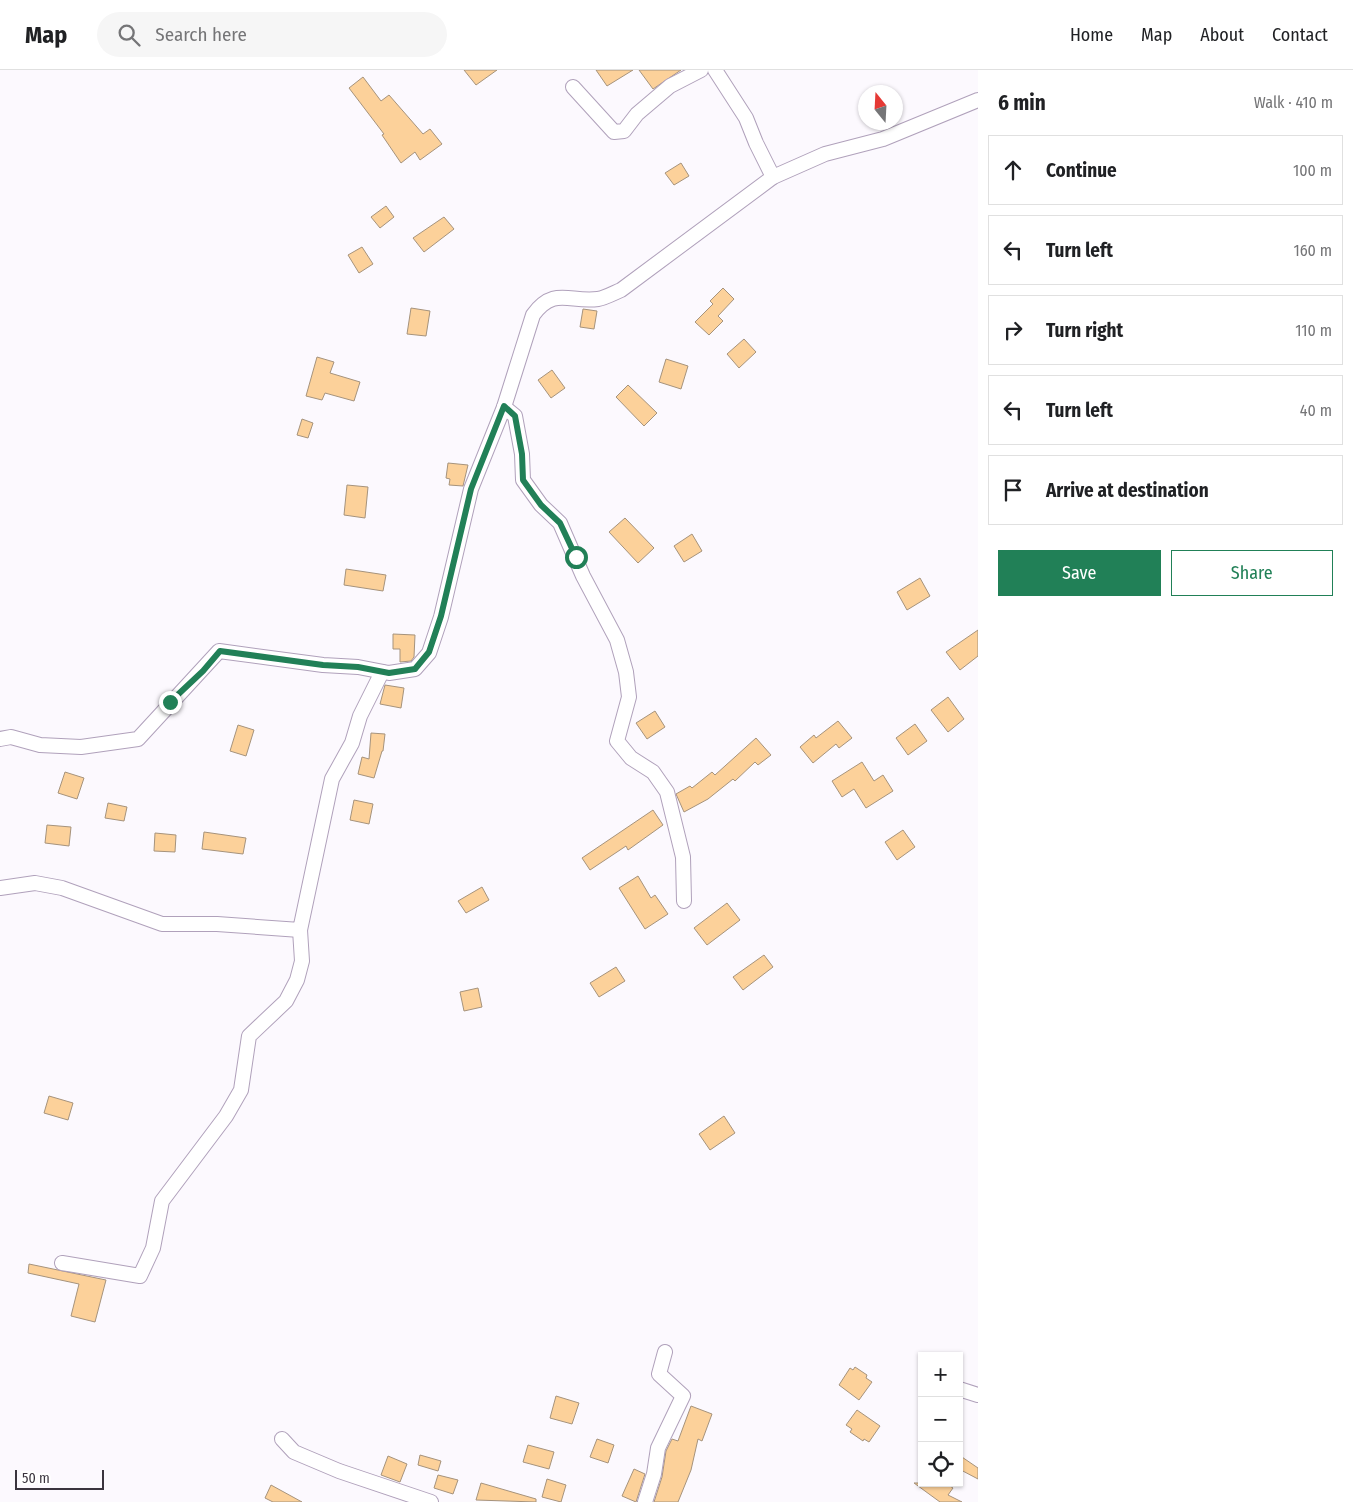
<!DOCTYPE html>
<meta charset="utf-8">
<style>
:root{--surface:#fff;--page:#f6f6f6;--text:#202124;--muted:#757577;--line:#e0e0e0;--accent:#218057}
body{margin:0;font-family:"Fira Sans Condensed",sans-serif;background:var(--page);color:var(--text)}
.controls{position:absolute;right:15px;bottom:15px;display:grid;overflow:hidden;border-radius:0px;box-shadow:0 1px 4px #0004}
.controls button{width:45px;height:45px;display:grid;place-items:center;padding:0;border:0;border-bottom:1px solid var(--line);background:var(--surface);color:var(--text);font:25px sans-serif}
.compass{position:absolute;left:858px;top:15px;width:45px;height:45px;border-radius:50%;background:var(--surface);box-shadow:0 1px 4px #0004;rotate:342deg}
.scale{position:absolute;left:15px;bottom:12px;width:89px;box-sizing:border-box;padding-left:5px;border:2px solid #3a343e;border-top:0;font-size:14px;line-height:18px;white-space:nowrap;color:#3a343e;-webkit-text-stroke:4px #fff;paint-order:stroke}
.stop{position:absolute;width:15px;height:15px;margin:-11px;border:4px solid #218057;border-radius:50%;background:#fff}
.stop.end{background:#218057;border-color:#fff;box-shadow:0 1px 5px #0008}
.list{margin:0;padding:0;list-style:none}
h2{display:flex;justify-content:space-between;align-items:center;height:65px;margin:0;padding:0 20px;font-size:21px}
h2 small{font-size:16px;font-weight:400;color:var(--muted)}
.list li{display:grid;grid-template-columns:32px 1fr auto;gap:15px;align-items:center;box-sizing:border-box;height:70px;margin:0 10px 10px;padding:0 10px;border:1px solid var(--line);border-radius:0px}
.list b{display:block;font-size:19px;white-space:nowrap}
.list em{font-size:16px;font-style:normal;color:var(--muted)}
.actions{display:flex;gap:10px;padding:15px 20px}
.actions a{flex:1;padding:11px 0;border:1px solid var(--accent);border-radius:0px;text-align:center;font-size:18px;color:var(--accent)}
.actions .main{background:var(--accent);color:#fff}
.icon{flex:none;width:28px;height:28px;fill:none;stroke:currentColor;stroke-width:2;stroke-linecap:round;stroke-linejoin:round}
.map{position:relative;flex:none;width:978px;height:1432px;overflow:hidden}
header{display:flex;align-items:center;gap:30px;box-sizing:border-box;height:70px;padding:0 25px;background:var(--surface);border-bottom:1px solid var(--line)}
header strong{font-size:24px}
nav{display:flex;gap:28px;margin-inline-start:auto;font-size:18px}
.search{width:350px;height:45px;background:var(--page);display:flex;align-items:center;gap:12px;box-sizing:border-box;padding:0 18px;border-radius:28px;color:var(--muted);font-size:19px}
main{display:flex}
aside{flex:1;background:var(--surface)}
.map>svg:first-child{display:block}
</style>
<header>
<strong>Map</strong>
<div class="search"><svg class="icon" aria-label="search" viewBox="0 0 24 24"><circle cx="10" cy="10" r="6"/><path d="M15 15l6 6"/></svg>Search here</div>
<nav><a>Home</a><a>Map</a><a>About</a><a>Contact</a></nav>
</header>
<main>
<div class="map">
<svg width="978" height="1432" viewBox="0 0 978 1432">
<rect width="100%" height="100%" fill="#fcf9fe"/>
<!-- building -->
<g fill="#fcd19a" stroke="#a6937c">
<path d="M 464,0 L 497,0 L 476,15 Z"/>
<path d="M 596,0 L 633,0 L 607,16 Z"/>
<path d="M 639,0 L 681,0 L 653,19 Z"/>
<path d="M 363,7 L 381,31 L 389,25 L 423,64 L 430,59 L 442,74 L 420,90 L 415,82 L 401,93 L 382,65 L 384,64 L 349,18 Z"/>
<path d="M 681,93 L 689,106 L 674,115 L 665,103 Z"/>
<path d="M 386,136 L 394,147 L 380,158 L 371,147 Z"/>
<path d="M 444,147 L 454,159 L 424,182 L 413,168 Z"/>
<path d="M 362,177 L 373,194 L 359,203 L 348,185 Z"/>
<path d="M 723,218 L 734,229 L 718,246 L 723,251 L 709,265 L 695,252 L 713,234 L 710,231 Z"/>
<path d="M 411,238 L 430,241 L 426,266 L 407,264 Z"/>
<path d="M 583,239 L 597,241 L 594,259 L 580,257 Z"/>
<path d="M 744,269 L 756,282 L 739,298 L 727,284 Z"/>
<path d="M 317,287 L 334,292 L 330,303 L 360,312 L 354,331 L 325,323 L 322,330 L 306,326 Z"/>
<path d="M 666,289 L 688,296 L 681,319 L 659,312 Z"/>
<path d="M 552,300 L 565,318 L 551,328 L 538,310 Z"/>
<path d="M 628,315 L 657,343 L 644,356 L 616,327 Z"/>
<path d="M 302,349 L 313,353 L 308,368 L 297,365 Z"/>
<path d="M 448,393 L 468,395 L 463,416 L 449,415 L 450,409 L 446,408 Z"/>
<path d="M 347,415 L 368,417 L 365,448 L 344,445 Z"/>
<path d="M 625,448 L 654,478 L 638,493 L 609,462 Z"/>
<path d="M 692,464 L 702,481 L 684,492 L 674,476 Z"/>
<path d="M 346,499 L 386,505 L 383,521 L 344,515 Z"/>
<path d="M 920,508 L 930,526 L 907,540 L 897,522 Z"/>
<path d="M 978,560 L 978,586 L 960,600 L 946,582 Z"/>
<path d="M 393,564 L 415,565 L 414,587 L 411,591 L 400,592 L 400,579 L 393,579 Z"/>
<path d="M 385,615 L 404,618 L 401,638 L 380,634 Z"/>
<path d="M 948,627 L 964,649 L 948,662 L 931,640 Z"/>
<path d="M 655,641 L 665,657 L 647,669 L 636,653 Z"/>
<path d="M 838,651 L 852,668 L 839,678 L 836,674 L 813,693 L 800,677 L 814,665 L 816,668 Z"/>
<path d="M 915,654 L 927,671 L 908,685 L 896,668 Z"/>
<path d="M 238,655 L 254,660 L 246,686 L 230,681 Z"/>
<path d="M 371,663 L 385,664 L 383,681 L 382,681 L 374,708 L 358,704 L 362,687 L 369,689 Z"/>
<path d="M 756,668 L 771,685 L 758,695 L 755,692 L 735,711 L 733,709 L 708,729 L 684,742 L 676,724 L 690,716 L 692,718 L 712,702 L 715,705 Z"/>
<path d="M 862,692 L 874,711 L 883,705 L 893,721 L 866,738 L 854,719 L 842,727 L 832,711 Z"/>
<path d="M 65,702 L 84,708 L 77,729 L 58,723 Z"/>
<path d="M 354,730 L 373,734 L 369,754 L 350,750 Z"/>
<path d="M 108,733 L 127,737 L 124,751 L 105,748 Z"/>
<path d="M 653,740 L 663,755 L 628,780 L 626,776 L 590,800 L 582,788 Z"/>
<path d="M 47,755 L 71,757 L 69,776 L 45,773 Z"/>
<path d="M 903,760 L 915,777 L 897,790 L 885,772 Z"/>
<path d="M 204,762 L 246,768 L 243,784 L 202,779 Z"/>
<path d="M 155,763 L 176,765 L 175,782 L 154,781 Z"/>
<path d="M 638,806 L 651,828 L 655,825 L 668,844 L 645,859 L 619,818 Z"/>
<path d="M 482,817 L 489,830 L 466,843 L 458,831 Z"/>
<path d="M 727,833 L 740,850 L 707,875 L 694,858 Z"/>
<path d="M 764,885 L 773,897 L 743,920 L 733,907 Z"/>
<path d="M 616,897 L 625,911 L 599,927 L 590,913 Z"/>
<path d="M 478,918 L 482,937 L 464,941 L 460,922 Z"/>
<path d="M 49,1026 L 73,1033 L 68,1050 L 44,1043 Z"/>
<path d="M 724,1046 L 735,1063 L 710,1080 L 699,1064 Z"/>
<path d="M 29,1194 L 106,1210 L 95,1252 L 71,1246 L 79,1214 L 28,1203 Z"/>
<path d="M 855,1297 L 867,1305 L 866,1308 L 872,1312 L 859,1330 L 839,1315 L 850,1298 L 853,1300 Z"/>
<path d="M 556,1326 L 579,1333 L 572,1354 L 550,1348 Z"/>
<path d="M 691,1336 L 712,1344 L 702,1371 L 698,1369 L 691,1400 L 678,1432 L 654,1432 L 662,1407 L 666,1381 L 672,1369 L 678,1371 Z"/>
<path d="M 857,1340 L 880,1356 L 869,1372 L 864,1369 L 863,1371 L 850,1362 L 852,1359 L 846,1355 Z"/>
<path d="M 597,1369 L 614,1375 L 608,1393 L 590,1387 Z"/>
<path d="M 528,1375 L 554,1382 L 549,1399 L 523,1392 Z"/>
<path d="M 420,1385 L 441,1391 L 438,1401 L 418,1395 Z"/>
<path d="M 959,1385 L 978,1398 L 978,1409 L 959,1399 Z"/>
<path d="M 388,1386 L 407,1394 L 400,1412 L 381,1405 Z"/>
<path d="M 634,1399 L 645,1404 L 636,1432 L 622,1426 Z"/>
<path d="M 438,1405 L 458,1410 L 453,1424 L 434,1418 Z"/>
<path d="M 547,1409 L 566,1415 L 561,1432 L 542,1427 Z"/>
<path d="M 481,1413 L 536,1429 L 536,1432 L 476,1430 Z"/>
<path d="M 914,1413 L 945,1413 L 953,1418 L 948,1425 L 962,1432 L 940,1432 Z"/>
<path d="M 271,1415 L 302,1432 L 273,1432 L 265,1428 Z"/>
</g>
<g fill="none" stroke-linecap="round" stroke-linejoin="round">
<!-- minor casing -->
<g stroke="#b0a1bb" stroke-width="16">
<g id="minor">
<path d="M 715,0 L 746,48 L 756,73 L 773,107"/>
<path d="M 573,17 L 614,62 L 624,61 L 637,44 L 670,16 L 701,0"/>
<path d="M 504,337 L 515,346 L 522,384 L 523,410 L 541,435 L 560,453 L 583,506 L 617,570 L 626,602 L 629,627 L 617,671 L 631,688 L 653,702 L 667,722 L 683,787 L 684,831"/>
<path d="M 0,669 L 11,667 L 40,675 L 81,677 L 138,669 L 219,581 L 323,595 L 358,597 L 389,603 L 415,599 L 429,583 L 441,547 L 471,419 L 504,337 L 533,245 C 554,216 570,233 598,229 C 605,228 614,223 621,220 L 773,107 L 825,84 L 883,69 L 978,30"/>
<path d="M 0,818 L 35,813 L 62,818 L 162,854 L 217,854 L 300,860 L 332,709 L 352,673 L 360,646 L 382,602"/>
<path d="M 62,1193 L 140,1206 L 153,1178 L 162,1131 L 226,1046 L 241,1020 L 249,966 L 286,931 L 297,910 L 302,891 L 300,860"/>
<path d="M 959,1319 L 978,1325"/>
<path d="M 282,1369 L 294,1382 L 339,1401 L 431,1432"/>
<path d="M 645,1432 L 654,1404 L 658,1378 L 683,1326 L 659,1304 L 665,1282"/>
</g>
</g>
<!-- minor -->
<use href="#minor" stroke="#fff" stroke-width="14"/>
</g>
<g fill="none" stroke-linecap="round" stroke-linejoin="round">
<!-- route -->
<path stroke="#218057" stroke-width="6" d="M 170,632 L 203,601 L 220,581 L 323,595 L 358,597 L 389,603 L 415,599 L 429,582 L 441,546 L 471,419 L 504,336 L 515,346 L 522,384 L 523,410 L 541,435 L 560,453 L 576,487"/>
</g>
</svg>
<div class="controls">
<button>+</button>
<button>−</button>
<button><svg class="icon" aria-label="locate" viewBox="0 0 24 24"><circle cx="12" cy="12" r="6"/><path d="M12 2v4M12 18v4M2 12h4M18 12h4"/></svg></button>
</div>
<svg class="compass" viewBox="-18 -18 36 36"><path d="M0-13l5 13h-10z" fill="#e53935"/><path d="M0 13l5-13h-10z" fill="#757577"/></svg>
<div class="scale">50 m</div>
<div class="stop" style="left:576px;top:487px"></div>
<div class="stop end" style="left:170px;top:632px"></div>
</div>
<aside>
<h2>6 min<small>Walk · 410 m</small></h2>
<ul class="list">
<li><svg class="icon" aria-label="ahead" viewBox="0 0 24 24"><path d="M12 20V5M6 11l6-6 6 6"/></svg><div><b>Continue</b></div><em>100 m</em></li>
<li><svg class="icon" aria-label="left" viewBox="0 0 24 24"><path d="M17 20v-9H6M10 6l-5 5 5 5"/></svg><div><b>Turn left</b></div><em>160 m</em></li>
<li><svg class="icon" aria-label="right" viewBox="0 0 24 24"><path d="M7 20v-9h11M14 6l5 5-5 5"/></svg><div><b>Turn right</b></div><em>110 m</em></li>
<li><svg class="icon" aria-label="left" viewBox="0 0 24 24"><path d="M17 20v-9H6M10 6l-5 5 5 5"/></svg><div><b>Turn left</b></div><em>40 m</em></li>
<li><svg class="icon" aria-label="arrive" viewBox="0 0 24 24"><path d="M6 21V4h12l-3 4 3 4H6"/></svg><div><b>Arrive at destination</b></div></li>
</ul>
<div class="actions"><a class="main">Save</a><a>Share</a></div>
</aside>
</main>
